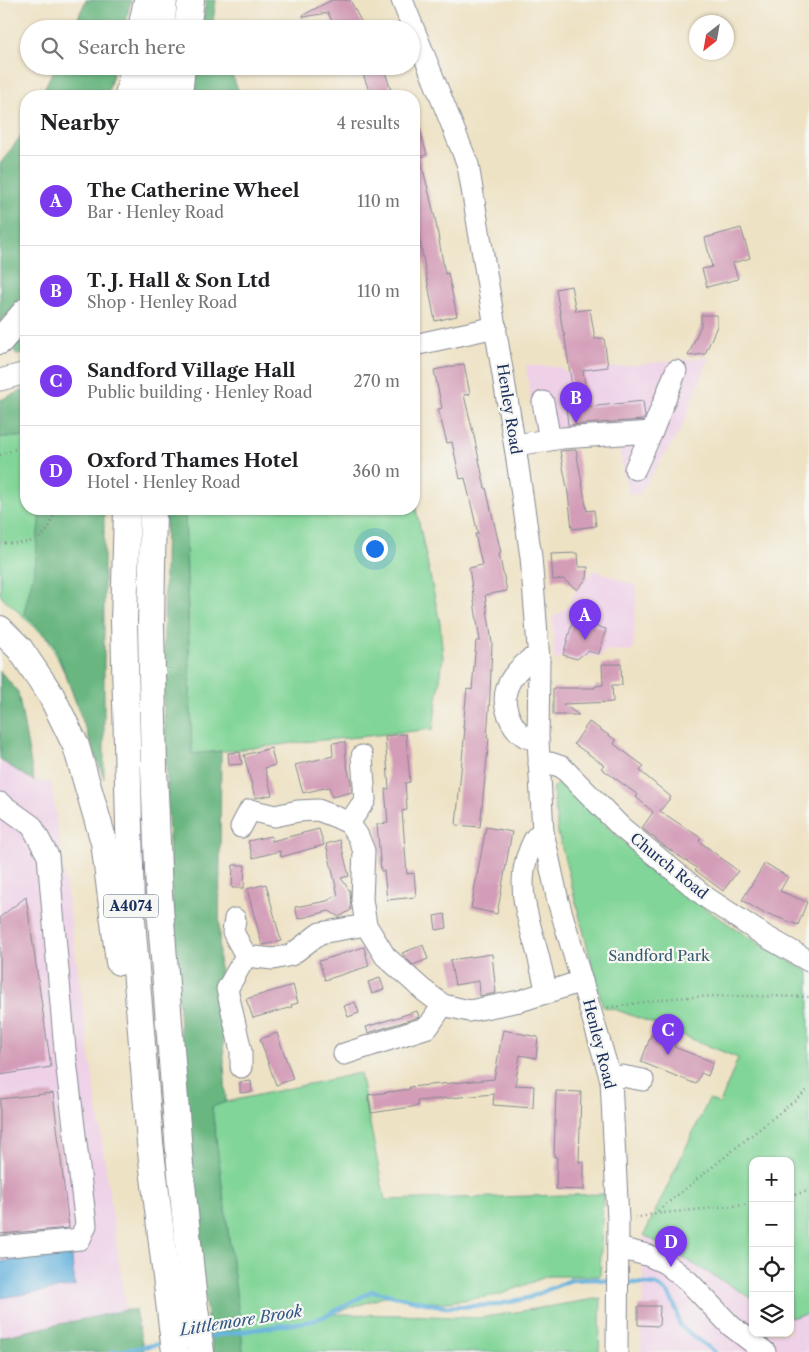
<!DOCTYPE html>
<meta charset="utf-8">
<style>
:root{--surface:#fff;--page:#f6f6f6;--text:#202124;--muted:#757577;--line:#e0e0e0;--accent:#7c3aed}
body{margin:0;font-family:"Libre Caslon Text",serif;background:var(--page);color:var(--text)}
.controls{position:absolute;right:15px;bottom:15px;display:grid;overflow:hidden;border-radius:10px;box-shadow:0 1px 4px #0004}
.controls button{width:45px;height:45px;display:grid;place-items:center;padding:0;border:0;border-bottom:1px solid var(--line);background:var(--surface);color:var(--text);font:25px sans-serif}
.compass{position:absolute;left:689px;top:15px;width:45px;height:45px;border-radius:50%;background:var(--surface);box-shadow:0 1px 4px #0004;rotate:211deg}
.you{position:absolute;left:374px;top:548px;width:18px;height:18px;margin:-12px;border:4px solid #fff;border-radius:50%;background:#1a73e8;box-shadow:0 0 0 8px #1a73e833}
.badge{display:grid;place-items:center;width:32px;height:32px;border-radius:50%;background:var(--accent);color:#fff;font-size:16px;font-weight:700}
.pin{position:absolute;translate:-50% -41px;filter:drop-shadow(0 1px 2px #0008)}
.pin::after{content:'';position:absolute;top:26px;width:18px;height:15px;background:inherit;clip-path:polygon(0 0,100% 0,50% 100%)}
.list{margin:0;padding:0;list-style:none}
h2{display:flex;justify-content:space-between;align-items:center;height:65px;margin:0;padding:0 20px;font-size:21px}
h2 small{font-size:16px;font-weight:400;color:var(--muted)}
.list li{display:grid;grid-template-columns:32px 1fr auto;gap:15px;align-items:center;box-sizing:border-box;height:90px;padding:0 20px;border-top:1px solid var(--line)}
.list b{display:block;font-size:19px;white-space:nowrap}
.list p{margin:0;font-size:16px;white-space:nowrap;color:var(--muted)}
.list em{font-size:16px;font-style:normal;color:var(--muted)}
.icon{flex:none;width:28px;height:28px;fill:none;stroke:currentColor;stroke-width:2;stroke-linecap:round;stroke-linejoin:round}
.map{position:relative;flex:none;width:809px;height:1352px;overflow:hidden}
.search{position:absolute;background:var(--surface);box-shadow:0 1px 4px #0004;left:20px;top:20px;width:400px;height:55px;display:flex;align-items:center;gap:12px;box-sizing:border-box;padding:0 18px;border-radius:28px;color:var(--muted);font-size:19px}
.panel{position:absolute;background:var(--surface);box-shadow:0 1px 4px #0004;left:20px;top:90px;width:400px;height:425px;border-radius:20px}
.map>svg:first-child{display:block}
</style>
<div class="map">
<svg width="809" height="1352" viewBox="0 0 809 1352">
<rect width="100%" height="100%" fill="#f6f6f2"/>
<filter id="ink" filterUnits="userSpaceOnUse"><feTurbulence type="fractalNoise" baseFrequency=".02" numOctaves="2"/><feDisplacementMap in="SourceGraphic" scale="10" xChannelSelector="R" yChannelSelector="G"/><feConvolveMatrix kernelMatrix="1 2 1 2 8 2 1 2 1" color-interpolation-filters="sRGB"/></filter>
<filter id="wash" filterUnits="userSpaceOnUse"><feTurbulence type="fractalNoise" baseFrequency=".0096" numOctaves="4" result="noise"/><feDisplacementMap in="SourceGraphic" scale="20" xChannelSelector="R" yChannelSelector="G"/><feGaussianBlur stdDeviation="1.12" result="paint"/><feColorMatrix in="noise" values="0 0 0 0 0 0 0 0 0 0 0 0 0 0 0 0 0 1.4 0 .05"/><feComposite in="paint" operator="in"/></filter>
<g filter="url(#wash)">
<rect width="100%" height="100%" fill="#eee2c4"/>
<!-- built -->
<g fill="#eed0e7">
<path d="M 709,357 L 681,429 L 639,494 L 629,495 L 616,437 L 537,450 L 526,365 L 559,367 L 567,372 Z"/>
<path d="M 594,570 L 637,586 L 633,651 L 604,650 L 602,656 L 587,656 L 575,661 L 561,657 L 554,662 L 553,617 L 564,610 L 577,590 Z"/>
<path d="M 0,671 L 18,692 L 34,781 L 51,782 L 126,1310 L 0,1337 Z"/>
<path d="M 644,1235 L 753,1299 L 753,1333 L 790,1333 L 790,1318 L 809,1313 L 809,1352 L 641,1352 Z"/>
</g>
<!-- green -->
<g fill="#82d598" stroke="#4e827b">
<path d="M 26,404 L 26,509 L 74,509 L 73,691 L 49,640 L 0,595 L 0,407 Z"/>
<path d="M 414,499 L 440,623 L 443,658 L 433,729 L 358,737 L 312,741 L 192,755 L 185,509 L 414,509 Z"/>
<path d="M 559,782 L 562,783 L 568,787 L 602,822 L 641,857 L 704,908 L 764,947 L 809,972 L 809,1313 L 790,1318 L 790,1161 L 753,1161 L 753,1299 L 644,1235 L 709,1099 L 720,1104 L 738,1058 L 660,1026 L 614,1009 L 603,1007 L 558,833 L 553,791 L 554,787 Z"/>
<path d="M 360,1073 L 385,1200 L 603,1194 L 600,1276 L 548,1276 L 499,1295 L 440,1303 L 387,1296 L 331,1314 L 404,1315 L 479,1318 L 601,1298 L 599,1352 L 226,1352 L 212,1106 L 226,1102 Z"/>
</g>
<!-- forest -->
<g fill="#69b680" stroke="#42726f">
<path d="M 86,0 L 131,0 L 124,29 L 73,29 Z"/>
<path d="M 206,0 L 216,0 L 212,29 L 202,29 Z"/>
<path d="M 55,66 L 115,66 L 107,96 L 41,96 Z"/>
<path d="M 197,66 L 228,66 L 241,96 L 192,96 Z"/>
<path d="M 26,129 L 26,293 L 0,323 L 0,164 Z"/>
<path d="M 26,321 L 26,354 L 17,355 L 9,343 Z"/>
<path d="M 26,389 L 26,437 L 4,437 L 0,438 L 0,400 Z"/>
<path d="M 40,509 L 104,509 L 104,779 L 54,643 L 24,613 L 35,567 Z"/>
<path d="M 166,509 L 185,509 L 192,754 L 221,751 L 219,955 L 226,1102 L 212,1107 L 242,1337 L 243,1352 L 213,1352 L 207,1318 L 185,1107 L 170,864 L 163,689 Z"/>
<path d="M 0,671 L 18,692 L 34,781 L 0,760 Z"/>
<path d="M 126,1310 L 135,1310 L 144,1352 L 0,1352 L 0,1337 Z"/>
</g>
<!-- water -->
<path fill="#61b0dc" stroke="#3e709d" d="M 71,1250 L 75,1286 L 0,1298 L 0,1262 Z"/>
<g fill="none" stroke-linecap="round" stroke-linejoin="round">
<!-- stream -->
<g stroke="#61b0dc" stroke-width="4.5">
<path d="M 624,1282 L 656,1285 L 668,1293 L 675,1306 L 680,1326 L 715,1352"/>
<path d="M 206,1337 L 312,1321 L 328,1315 L 372,1291 L 445,1307 L 495,1305 L 528,1298 L 571,1280 L 594,1279 L 611,1281"/>
<path d="M 113,1352 L 166,1343"/>
</g>
</g>
<g id="blocks">
<!-- building -->
<g fill="#d39cb7">
<path d="M 332,0 L 350,0 L 365,29 L 336,29 L 328,13 L 303,17 L 303,15 Z"/>
<path d="M 360,66 L 383,66 L 393,96 L 371,96 Z"/>
<path d="M 414,119 L 417,119 L 427,155 L 420,157 L 435,218 L 445,274 L 448,273 L 457,316 L 435,321 L 417,226 L 419,225 L 414,202 Z"/>
<path d="M 741,228 L 750,258 L 733,263 L 738,279 L 707,287 L 702,269 L 712,267 L 705,238 Z"/>
<path d="M 571,286 L 576,311 L 590,309 L 595,339 L 604,338 L 608,367 L 583,370 L 588,407 L 643,401 L 645,417 L 643,420 L 568,425 L 564,387 L 572,387 L 564,332 L 563,332 L 556,289 Z"/>
<path d="M 701,315 L 717,315 L 717,326 L 705,354 L 688,356 L 701,325 Z"/>
<path d="M 464,364 L 470,394 L 464,395 L 474,436 L 485,488 L 486,488 L 501,553 L 499,554 L 507,591 L 485,595 L 492,643 L 490,695 L 487,738 L 489,738 L 480,827 L 456,825 L 465,728 L 463,728 L 467,689 L 472,690 L 476,641 L 480,641 L 469,568 L 482,565 L 475,534 L 478,534 L 465,478 L 460,479 L 452,442 L 447,443 L 438,409 L 442,408 L 434,370 Z"/>
<path d="M 576,450 L 587,511 L 594,510 L 596,526 L 572,529 L 568,493 L 560,451 Z"/>
<path d="M 578,553 L 579,567 L 588,567 L 587,578 L 577,590 L 563,579 L 553,580 L 551,554 Z"/>
<path d="M 573,620 L 606,629 L 599,654 L 587,651 L 577,659 L 563,655 Z"/>
<path d="M 602,664 L 621,664 L 622,685 L 612,685 L 613,702 L 563,704 L 579,715 L 553,715 L 553,688 L 595,688 L 595,686 L 603,685 Z"/>
<path d="M 589,722 L 616,740 L 614,744 L 644,766 L 640,771 L 671,797 L 660,811 L 701,838 L 699,841 L 738,871 L 723,891 L 695,870 L 697,868 L 664,846 L 642,828 L 653,812 L 636,797 L 638,795 L 601,768 L 604,765 L 574,744 Z"/>
<path d="M 406,734 L 410,782 L 405,783 L 407,810 L 402,811 L 407,874 L 414,873 L 416,897 L 387,900 L 384,871 L 381,871 L 377,824 L 388,823 L 385,789 L 389,789 L 385,736 Z"/>
<path d="M 345,742 L 346,761 L 351,783 L 352,792 L 332,797 L 329,787 L 303,793 L 295,765 L 333,756 L 332,743 Z"/>
<path d="M 271,748 L 275,765 L 265,768 L 272,795 L 255,798 L 244,755 Z"/>
<path d="M 240,752 L 242,764 L 229,765 L 228,753 Z"/>
<path d="M 486,827 L 512,832 L 497,914 L 471,908 Z"/>
<path d="M 319,829 L 324,845 L 281,857 L 280,851 L 253,858 L 248,841 L 271,836 L 272,841 Z"/>
<path d="M 340,840 L 349,876 L 341,878 L 350,891 L 351,910 L 339,917 L 329,911 L 298,919 L 295,907 L 327,901 L 338,895 L 326,844 Z"/>
<path d="M 765,863 L 788,877 L 780,891 L 807,902 L 798,925 L 766,913 L 765,914 L 742,900 Z"/>
<path d="M 233,865 L 245,865 L 244,888 L 232,888 Z"/>
<path d="M 266,884 L 281,941 L 263,945 L 262,945 L 247,889 Z"/>
<path d="M 26,897 L 51,1067 L 0,1075 L 0,917 Z"/>
<path d="M 445,914 L 447,928 L 436,930 L 434,916 Z"/>
<path d="M 423,945 L 428,959 L 413,965 L 404,956 L 402,953 Z"/>
<path d="M 364,947 L 369,966 L 325,980 L 319,961 Z"/>
<path d="M 492,954 L 496,993 L 480,996 L 479,981 L 455,985 L 450,960 Z"/>
<path d="M 380,978 L 384,989 L 372,994 L 368,982 Z"/>
<path d="M 293,985 L 298,1003 L 291,1005 L 292,1007 L 253,1018 L 246,999 Z"/>
<path d="M 355,1002 L 359,1013 L 348,1017 L 344,1006 Z"/>
<path d="M 417,1011 L 419,1017 L 368,1033 L 366,1027 Z"/>
<path d="M 503,1030 L 538,1037 L 536,1058 L 520,1055 L 515,1085 L 534,1086 L 533,1108 L 493,1105 L 494,1094 L 417,1101 L 418,1106 L 371,1113 L 368,1095 L 410,1089 L 409,1087 L 494,1079 Z"/>
<path d="M 277,1033 L 293,1079 L 276,1085 L 260,1039 Z"/>
<path d="M 651,1035 L 675,1044 L 674,1047 L 713,1062 L 708,1076 L 701,1073 L 696,1084 L 641,1062 Z"/>
<path d="M 251,1081 L 252,1092 L 240,1093 L 240,1082 Z"/>
<path d="M 556,1091 L 581,1092 L 579,1162 L 584,1162 L 584,1190 L 556,1189 L 557,1157 L 554,1157 Z"/>
<path d="M 53,1093 L 69,1228 L 0,1234 L 0,1099 Z"/>
<path d="M 638,1306 L 660,1306 L 659,1326 L 638,1325 Z"/>
</g>
</g>
</g>
<g filter="url(#ink)">
<use href="#blocks" fill-opacity="0" stroke="#848891" stroke-width="1"/>
<g fill="none" stroke-linecap="round" stroke-linejoin="round">
<!-- minor casing -->
<g stroke="#848891" stroke-width="23">
<g id="minor">
<path d="M 402,0 L 468,165 L 516,453 L 531,557 L 539,660 L 538,740 L 543,832 L 558,901 L 611,1080 L 618,1220 L 617,1352"/>
<path d="M 414,345 L 496,327"/>
<path d="M 0,380 L 26,373"/>
<path d="M 543,402 L 550,440"/>
<path d="M 515,445 L 562,438 L 652,432"/>
<path d="M 635,469 L 652,432 L 676,371"/>
<path d="M 538,740 C 534,739 530,739 526,737 C 511,729 501,704 507,688 C 511,676 520,668 529,660 L 539,660"/>
<path d="M 539,764 L 550,763 L 562,767 L 621,827 L 707,898 L 765,936 L 809,961"/>
<path d="M 0,803 L 32,826 L 48,856 L 66,1061 L 86,1225 L 80,1239 L 0,1247"/>
<path d="M 349,823 L 365,800 L 362,756"/>
<path d="M 241,827 L 250,810 L 275,816 L 298,811 L 318,810 L 336,817 L 349,823 L 358,836 L 364,851 L 362,899 L 366,925 L 385,956 L 423,990 L 443,1005 L 469,1011 L 520,1001 L 582,981"/>
<path d="M 543,832 C 534,837 534,840 530,849 C 514,885 529,920 538,955 C 541,968 544,980 547,993"/>
<path d="M 235,919 L 233,932 L 246,956"/>
<path d="M 344,1054 L 428,1027 L 443,1005"/>
<path d="M 241,1067 L 241,1051 L 227,989 L 246,956 L 273,959 L 291,955 L 320,933 L 366,925"/>
<path d="M 611,1080 L 622,1076 L 643,1080"/>
<path d="M 618,1248 L 647,1255 L 665,1263 L 688,1281 L 731,1326 L 765,1352"/>
</g>
</g>
<!-- major casing -->
<g stroke="#848891" stroke-width="28">
<g id="major">
<path d="M 141,29 L 147,0"/>
<path d="M 161,29 L 164,0"/>
<path d="M 187,29 L 191,0"/>
<path d="M 128,96 L 134,66"/>
<path d="M 154,96 L 157,66"/>
<path d="M 179,96 L 182,66"/>
<path d="M 0,341 L 26,311"/>
<path d="M 127,509 L 124,621 L 131,907 L 150,1143 L 175,1352"/>
<path d="M 153,509 L 151,625 L 154,768 L 159,894 L 180,1164 L 194,1301 L 201,1352"/>
<path d="M 0,629 L 20,649 L 51,695 L 76,746 L 104,842 L 119,962"/>
</g>
</g>
<!-- path -->
<g stroke="#848891" stroke-width="2.5" stroke-dasharray="1 4" stroke-linecap="butt">
<path d="M 0,455 L 18,448 L 26,447"/>
<path d="M 0,543 C 14,544 37,544 46,532 C 51,526 53,516 56,509"/>
<path d="M 608,1007 C 630,1005 652,1000 674,998 C 719,995 764,996 809,997"/>
<path d="M 790,1195 L 809,1191"/>
<path d="M 654,1214 L 809,1089"/>
<path d="M 635,1218 L 654,1214 L 753,1204"/>
</g>
<!-- minor -->
<use href="#minor" stroke="#fff" stroke-width="21"/>
<!-- major -->
<use href="#major" stroke="#fff" stroke-width="26"/>
</g>
</g>
<g text-anchor="middle" stroke-width="4.5" stroke-linejoin="round" paint-order="stroke">
<!-- shield labels -->
<rect fill="#f6f6f2" stroke="#5d6b8a" stroke-width="1" x="103.5" y="894.5" width="55" height="23" rx="4"/>
<g font-size="14" font-weight="bold" fill="#1b2f5e">
<text x="131" y="911">A4074</text>
</g>
<!-- street labels -->
<g font-size="15" fill="#1b2f5e" stroke="#f6f6f2">
<text transform="translate(509 409) rotate(81)" y="5">Henley Road</text>
<text transform="translate(669 866) rotate(39)" y="5">Church Road</text>
<text transform="translate(599 1044) rotate(76)" y="5">Henley Road</text>
</g>
<!-- park labels -->
<g font-size="15" fill="#35586c" stroke="#f6f6f2">
<text x="659" y="961">Sandford Park</text>
</g>
<!-- water labels -->
<g font-size="16" font-style="italic" fill="#305684" stroke="#f6f6f2">
<text transform="translate(241 1320) rotate(-9)" y="6">Littlemore Brook</text>
</g>
</g>
</svg>
<div class="controls">
<button>+</button>
<button>−</button>
<button><svg class="icon" aria-label="locate" viewBox="0 0 24 24"><circle cx="12" cy="12" r="6"/><path d="M12 2v4M12 18v4M2 12h4M18 12h4"/></svg></button>
<button><svg class="icon" aria-label="layers" viewBox="0 0 24 24"><path d="M12 4l9 5-9 5-9-5zM3 14l9 5 9-5"/></svg></button>
</div>
<svg class="compass" viewBox="-18 -18 36 36"><path d="M0-13l5 13h-10z" fill="#e53935"/><path d="M0 13l5-13h-10z" fill="#757577"/></svg>
<div class="you"></div>
<div class="pin badge" style="left:585px;top:640px">A</div>
<div class="pin badge" style="left:576px;top:423px">B</div>
<div class="pin badge" style="left:668px;top:1055px">C</div>
<div class="pin badge" style="left:671px;top:1267px">D</div>
<div class="search"><svg class="icon" aria-label="search" viewBox="0 0 24 24"><circle cx="10" cy="10" r="6"/><path d="M15 15l6 6"/></svg>Search here</div>
<section class="panel">
<h2>Nearby<small>4 results</small></h2>
<ul class="list">
<li><span class="badge">A</span><div><b>The Catherine Wheel</b><p>Bar · Henley Road</p></div><em>110 m</em></li>
<li><span class="badge">B</span><div><b>T. J. Hall &amp; Son Ltd</b><p>Shop · Henley Road</p></div><em>110 m</em></li>
<li><span class="badge">C</span><div><b>Sandford Village Hall</b><p>Public building · Henley Road</p></div><em>270 m</em></li>
<li><span class="badge">D</span><div><b>Oxford Thames Hotel</b><p>Hotel · Henley Road</p></div><em>360 m</em></li>
</ul>
</section>
</div>
